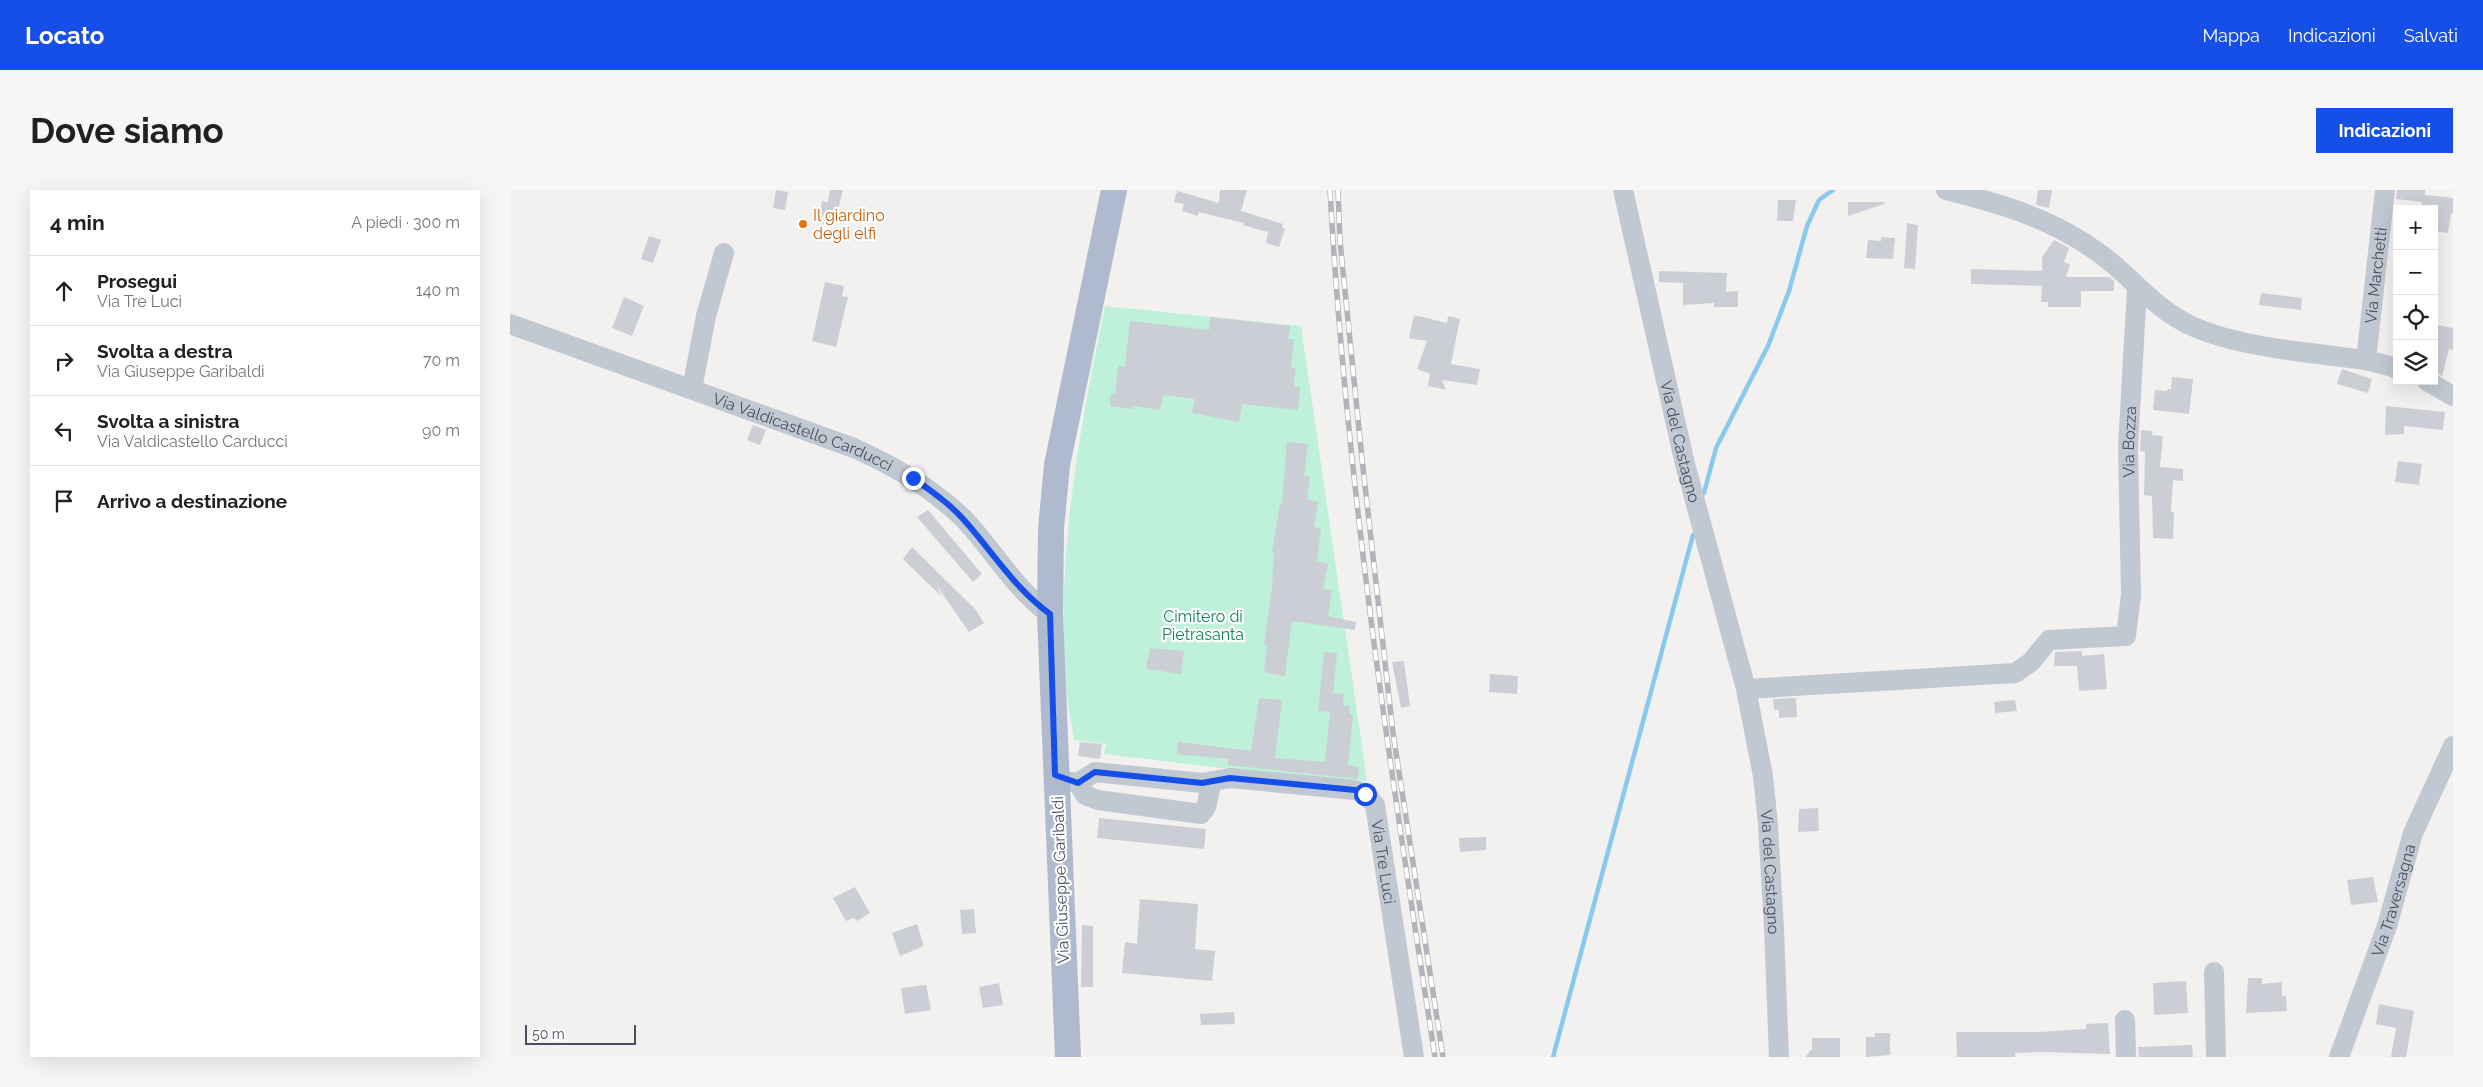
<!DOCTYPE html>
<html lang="it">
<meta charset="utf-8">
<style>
:root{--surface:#fff;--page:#f6f6f6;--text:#202124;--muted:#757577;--line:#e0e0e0;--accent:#154fe7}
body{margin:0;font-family:Raleway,sans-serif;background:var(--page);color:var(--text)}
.controls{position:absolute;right:15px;top:15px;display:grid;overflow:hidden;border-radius:0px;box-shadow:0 5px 20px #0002}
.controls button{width:45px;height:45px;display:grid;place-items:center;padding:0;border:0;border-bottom:1px solid var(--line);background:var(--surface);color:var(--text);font:25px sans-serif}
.scale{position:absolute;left:15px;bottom:12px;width:111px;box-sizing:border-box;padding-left:5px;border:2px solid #47505e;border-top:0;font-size:14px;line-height:18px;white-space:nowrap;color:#47505e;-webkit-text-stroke:4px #fff;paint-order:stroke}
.stop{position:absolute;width:15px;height:15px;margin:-11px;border:4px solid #154fe7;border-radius:50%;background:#fff}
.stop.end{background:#154fe7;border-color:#fff;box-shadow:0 1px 5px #0008}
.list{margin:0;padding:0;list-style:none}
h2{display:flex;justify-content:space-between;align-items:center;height:65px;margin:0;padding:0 20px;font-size:21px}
h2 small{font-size:16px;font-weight:400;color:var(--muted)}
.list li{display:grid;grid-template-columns:32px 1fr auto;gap:15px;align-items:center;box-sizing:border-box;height:70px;padding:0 20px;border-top:1px solid var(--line)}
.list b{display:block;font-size:19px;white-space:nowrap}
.list p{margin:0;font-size:16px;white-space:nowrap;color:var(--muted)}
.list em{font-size:16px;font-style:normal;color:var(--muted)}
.icon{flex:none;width:28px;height:28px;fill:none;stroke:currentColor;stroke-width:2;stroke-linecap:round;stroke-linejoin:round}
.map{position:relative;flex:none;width:1943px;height:867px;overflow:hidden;border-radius:0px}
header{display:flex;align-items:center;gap:30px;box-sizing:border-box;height:70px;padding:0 25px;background:var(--accent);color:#fff}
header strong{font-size:24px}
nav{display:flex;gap:28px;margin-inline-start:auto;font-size:18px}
.intro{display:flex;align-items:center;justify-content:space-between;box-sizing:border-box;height:120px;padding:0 30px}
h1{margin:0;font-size:35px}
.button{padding:12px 22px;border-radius:0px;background:var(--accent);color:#fff;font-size:18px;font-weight:700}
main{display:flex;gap:30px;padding:0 30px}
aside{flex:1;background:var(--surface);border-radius:0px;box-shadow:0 5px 20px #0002}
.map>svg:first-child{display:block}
</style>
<header>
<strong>Locato</strong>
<nav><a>Mappa</a><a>Indicazioni</a><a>Salvati</a></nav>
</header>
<div class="intro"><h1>Dove siamo</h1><a class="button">Indicazioni</a></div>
<main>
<aside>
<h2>4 min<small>A piedi · 300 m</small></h2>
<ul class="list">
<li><svg class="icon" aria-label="ahead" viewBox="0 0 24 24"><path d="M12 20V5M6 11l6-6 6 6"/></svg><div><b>Prosegui</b><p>Via Tre Luci</p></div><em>140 m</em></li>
<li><svg class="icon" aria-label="right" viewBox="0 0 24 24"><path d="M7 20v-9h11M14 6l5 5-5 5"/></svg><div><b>Svolta a destra</b><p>Via Giuseppe Garibaldi</p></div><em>70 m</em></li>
<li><svg class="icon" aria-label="left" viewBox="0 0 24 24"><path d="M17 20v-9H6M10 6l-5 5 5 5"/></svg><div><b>Svolta a sinistra</b><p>Via Valdicastello Carducci</p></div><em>90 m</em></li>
<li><svg class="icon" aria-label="arrive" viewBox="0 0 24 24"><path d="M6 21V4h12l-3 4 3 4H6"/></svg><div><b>Arrivo a destinazione</b></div></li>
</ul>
</aside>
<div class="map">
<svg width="1943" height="867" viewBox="0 0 1943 867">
<rect width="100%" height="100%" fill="#f3f0f0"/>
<!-- green -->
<path fill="#bef0da" d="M 595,116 L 791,136 L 857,591 L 777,586 L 594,564 L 596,554 L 564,550 C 561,529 556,507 555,486 C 547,361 570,237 595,116 Z"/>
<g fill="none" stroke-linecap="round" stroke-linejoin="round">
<!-- stream -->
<g stroke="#8ac9ee" stroke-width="4.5">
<path d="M 1194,303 L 1206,258 L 1258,156 L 1279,101 L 1297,36 L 1309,10 L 1323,0"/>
<path d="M 1043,867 L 1183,345"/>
</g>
</g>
<!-- building -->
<g fill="#ccced6">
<path d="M 266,0 L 278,2 L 275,20 L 263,18 Z"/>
<path d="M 320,0 L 333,0 L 324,36 L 312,34 L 314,27 L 309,26 L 312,11 L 318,12 Z"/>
<path d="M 710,0 L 737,0 L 731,21 L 773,34 L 772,38 L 775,39 L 769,57 L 756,53 L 758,42 L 733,35 L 734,33 L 688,22 L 688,26 L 672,21 L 674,14 L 664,12 L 667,1 L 709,13 Z"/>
<path d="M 1528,0 L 1542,0 L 1539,18 L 1526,15 Z"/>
<path d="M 1887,0 L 1915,0 L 1915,5 L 1943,8 L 1943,23 L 1941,23 L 1938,43 L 1924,41 L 1924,19 L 1911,19 L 1912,12 L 1886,9 Z"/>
<path d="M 1268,10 L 1286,10 L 1283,31 L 1267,31 Z"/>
<path d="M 1338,12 L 1374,12 L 1374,14 L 1338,26 Z"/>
<path d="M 1397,33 L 1408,35 L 1405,79 L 1394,78 Z"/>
<path d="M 139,46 L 151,50 L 143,73 L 131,69 Z"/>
<path d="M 1371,47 L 1385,48 L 1383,69 L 1356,68 L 1358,50 L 1371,51 Z"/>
<path d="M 1544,50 L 1559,58 L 1554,72 L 1560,75 L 1556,87 L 1600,87 L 1604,91 L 1604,101 L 1571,101 L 1571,117 L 1538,117 L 1538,112 L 1531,112 L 1532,96 L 1461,94 L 1461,79 L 1532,81 L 1532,67 Z"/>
<path d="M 1149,81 L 1217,83 L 1216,102 L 1228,101 L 1228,117 L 1204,117 L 1204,113 L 1173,115 L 1173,93 L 1149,92 Z"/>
<path d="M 315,92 L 334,96 L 332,106 L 338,107 L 326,157 L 302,151 Z"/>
<path d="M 1751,103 L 1792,108 L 1791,120 L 1749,115 Z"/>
<path d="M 114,107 L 134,116 L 122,146 L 102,138 Z"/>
<path d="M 904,125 L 937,133 L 938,126 L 950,129 L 941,174 L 970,179 L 967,195 L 932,190 L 936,200 L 918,196 L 920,184 L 907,179 L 917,151 L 899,148 Z"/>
<path d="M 700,127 L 780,136 L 778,149 L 784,149 L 781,178 L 786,179 L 783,197 L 790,197 L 788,220 L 732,214 L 729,232 L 682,223 L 685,209 L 653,205 L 650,220 L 624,216 L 623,219 L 600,216 L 601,204 L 605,205 L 608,176 L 615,177 L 620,131 L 699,140 Z"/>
<path d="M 1927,135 L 1943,138 L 1943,160 L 1939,159 L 1932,186 L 1924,181 L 1924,148 Z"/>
<path d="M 1832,179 L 1862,189 L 1858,203 L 1827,194 Z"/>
<path d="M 1662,187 L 1683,189 L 1679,224 L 1643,220 L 1645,200 L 1657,201 L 1657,199 L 1661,199 Z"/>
<path d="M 1876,216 L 1935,222 L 1933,240 L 1894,236 L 1894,244 L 1875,245 Z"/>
<path d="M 243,235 L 256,240 L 250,255 L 237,250 Z"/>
<path d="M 1631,240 L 1643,241 L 1642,245 L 1653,246 L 1650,277 L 1673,279 L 1673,291 L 1663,290 L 1661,322 L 1664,322 L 1663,349 L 1643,348 L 1642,306 L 1634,305 L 1635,262 L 1630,261 Z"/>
<path d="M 777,252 L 798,254 L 794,286 L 800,287 L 797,309 L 808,312 L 804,337 L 811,338 L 807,371 L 818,374 L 813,399 L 822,400 L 818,426 L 846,432 L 845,440 L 782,431 L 775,486 L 754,482 L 757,455 L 754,455 L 762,397 L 764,363 L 762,363 L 770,314 L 772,314 Z"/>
<path d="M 1888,271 L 1912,274 L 1909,295 L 1885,292 Z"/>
<path d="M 418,320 L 472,384 L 463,392 L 407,327 Z"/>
<path d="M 402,357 L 465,419 L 474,433 L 459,442 L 427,396 L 431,406 L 393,369 Z"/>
<path d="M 640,458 L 674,461 L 671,484 L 636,479 Z"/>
<path d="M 1572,461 L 1572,466 L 1594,464 L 1597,499 L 1569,501 L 1567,476 L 1544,476 L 1545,462 Z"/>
<path d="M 814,462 L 827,463 L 823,503 L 834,504 L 833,516 L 840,516 L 839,524 L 843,525 L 838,575 L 849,577 L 848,589 L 718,575 L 718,569 L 667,564 L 668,552 L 741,561 L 749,508 L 772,510 L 765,568 L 815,572 L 820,522 L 808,521 Z"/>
<path d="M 894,471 L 900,516 L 891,518 L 882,472 Z"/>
<path d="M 980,484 L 1008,486 L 1007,504 L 979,502 Z"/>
<path d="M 1286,508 L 1287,527 L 1269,528 L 1269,520 L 1264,520 L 1263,509 Z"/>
<path d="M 1505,510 L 1507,521 L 1485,523 L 1484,512 Z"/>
<path d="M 570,552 L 592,554 L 590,569 L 568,566 Z"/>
<path d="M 1308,618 L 1309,641 L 1288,642 L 1289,619 Z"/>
<path d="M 589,628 L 696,639 L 694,659 L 587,648 Z"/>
<path d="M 976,647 L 976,660 L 950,662 L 949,648 Z"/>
<path d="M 1863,687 L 1868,712 L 1841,715 L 1837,690 Z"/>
<path d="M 345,697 L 360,723 L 347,731 L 344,728 L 336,731 L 323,708 Z"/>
<path d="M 630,709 L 688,714 L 685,759 L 705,761 L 702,791 L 612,783 L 615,752 L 627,754 Z"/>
<path d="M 464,719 L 466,743 L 452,744 L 450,720 Z"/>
<path d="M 407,734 L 414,756 L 390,766 L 382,743 Z"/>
<path d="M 572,735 L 583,736 L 583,797 L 571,797 Z"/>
<path d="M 1738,788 L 1752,788 L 1752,794 L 1772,792 L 1772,806 L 1776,806 L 1777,821 L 1736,823 Z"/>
<path d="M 1676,791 L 1678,823 L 1644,825 L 1643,793 Z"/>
<path d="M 489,793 L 493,815 L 473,818 L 469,797 Z"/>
<path d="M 416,795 L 421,820 L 395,824 L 391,798 Z"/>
<path d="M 1869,814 L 1904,821 L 1896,867 L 1881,867 L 1886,838 L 1866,834 Z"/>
<path d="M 724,822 L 725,834 L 691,835 L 690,824 Z"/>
<path d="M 1598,833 L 1600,864 L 1531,862 L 1505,863 L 1505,867 L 1447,867 L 1446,842 L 1530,842 L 1576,839 L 1576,834 Z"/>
<path d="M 1365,843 L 1380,843 L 1380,865 L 1356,867 L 1356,847 L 1365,847 Z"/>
<path d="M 1302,848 L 1330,848 L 1330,867 L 1295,867 L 1302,859 Z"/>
<path d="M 1682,855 L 1683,867 L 1629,867 L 1628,857 Z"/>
</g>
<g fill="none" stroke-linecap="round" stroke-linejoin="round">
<!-- minor -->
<g stroke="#c0c8d2" stroke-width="20">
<path id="s1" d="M 1113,0 L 1175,274 L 1236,499 L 1253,586 L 1258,634 L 1264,739 L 1269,867"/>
<path d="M 1436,0 C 1492,14 1541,28 1589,63 C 1624,88 1642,118 1684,137 C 1718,152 1772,160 1809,164 C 1835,168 1862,169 1887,179"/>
<path id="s2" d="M 0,134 L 344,258 C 384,276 421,297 453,328 C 483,359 504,399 540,424"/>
<path id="s3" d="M 1856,170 L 1875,0"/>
<path d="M 1917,191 L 1943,206"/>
<path d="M 182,199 L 196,126 L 214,63"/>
<path id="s4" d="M 1236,499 L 1505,483 L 1521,472 L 1539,450 L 1616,446 L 1621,405 L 1618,257 L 1627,99"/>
<path d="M 556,591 L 568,593 L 575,605 L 588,610 L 691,624 L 696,617 L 702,591"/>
<path id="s5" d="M 568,593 L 585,582 L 692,593 L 720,588 L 845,600 L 855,604 L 865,615 L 904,867"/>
<path d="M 1704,782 L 1706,867"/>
<path d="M 1615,830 L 1616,867"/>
<path id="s6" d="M 1829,867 L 1877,736 L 1903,643 L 1943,556"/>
</g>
<!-- major -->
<path stroke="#afbacf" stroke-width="26" d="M 558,867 L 540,424 L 541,339 L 547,275 L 604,0"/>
<!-- rail casing -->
<g stroke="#b2b4ba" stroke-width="5.5">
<g id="rail">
<path d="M 820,0 C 836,291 880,579 925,867"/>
<path d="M 828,0 L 830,51 L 852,269 L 883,543 L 933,867"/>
</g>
</g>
<!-- rail -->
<use href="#rail" stroke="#fff" stroke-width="4" stroke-dasharray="11" stroke-linecap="butt"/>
</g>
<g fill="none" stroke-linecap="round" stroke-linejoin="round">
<!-- route -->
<path stroke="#154fe7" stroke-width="6" d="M 403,288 C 421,301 439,313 454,330 C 482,361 505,399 540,424 L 545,585 L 568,593 L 585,582 L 692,593 L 720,588 L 845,600 L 855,604"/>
</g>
<!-- markers -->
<circle fill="#e8710a" stroke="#fff" stroke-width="2" cx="293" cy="34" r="5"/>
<g text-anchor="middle" stroke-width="4.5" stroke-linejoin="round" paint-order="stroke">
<!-- food labels -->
<g font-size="16" fill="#c56008" stroke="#fff" text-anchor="start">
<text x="303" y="31">Il giardino<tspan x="303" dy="18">degli elfi</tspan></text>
</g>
<!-- street labels -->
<g font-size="16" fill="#47505e" stroke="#fff">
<text dy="6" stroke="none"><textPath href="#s3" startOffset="85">Via Marchetti</textPath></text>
<text dy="6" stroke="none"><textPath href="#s2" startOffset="312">Via Valdicastello Carducci</textPath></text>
<text dy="6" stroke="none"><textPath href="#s1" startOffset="258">Via del Castagno</textPath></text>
<text dy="6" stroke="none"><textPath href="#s4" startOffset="589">Via Bozza</textPath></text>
<text dy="6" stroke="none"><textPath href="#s5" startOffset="365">Via Tre Luci</textPath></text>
<text dy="6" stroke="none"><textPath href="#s1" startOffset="699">Via del Castagno</textPath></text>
<text transform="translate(550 690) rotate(-92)" y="6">Via Giuseppe Garibaldi</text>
<text dy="6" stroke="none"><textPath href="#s6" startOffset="166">Via Traversagna</textPath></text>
</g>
<!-- park labels -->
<g font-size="16" fill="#15825e" stroke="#fff">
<text x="693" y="432">Cimitero di<tspan x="693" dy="18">Pietrasanta</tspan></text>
</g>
</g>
</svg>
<div class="controls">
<button>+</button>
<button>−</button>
<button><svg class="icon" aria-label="locate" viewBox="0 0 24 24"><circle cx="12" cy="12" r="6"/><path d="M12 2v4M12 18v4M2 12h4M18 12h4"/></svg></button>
<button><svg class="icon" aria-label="layers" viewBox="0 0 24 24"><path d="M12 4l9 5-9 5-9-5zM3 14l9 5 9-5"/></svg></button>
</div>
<div class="scale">50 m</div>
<div class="stop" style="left:855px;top:604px"></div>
<div class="stop end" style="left:403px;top:288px"></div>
</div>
</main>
